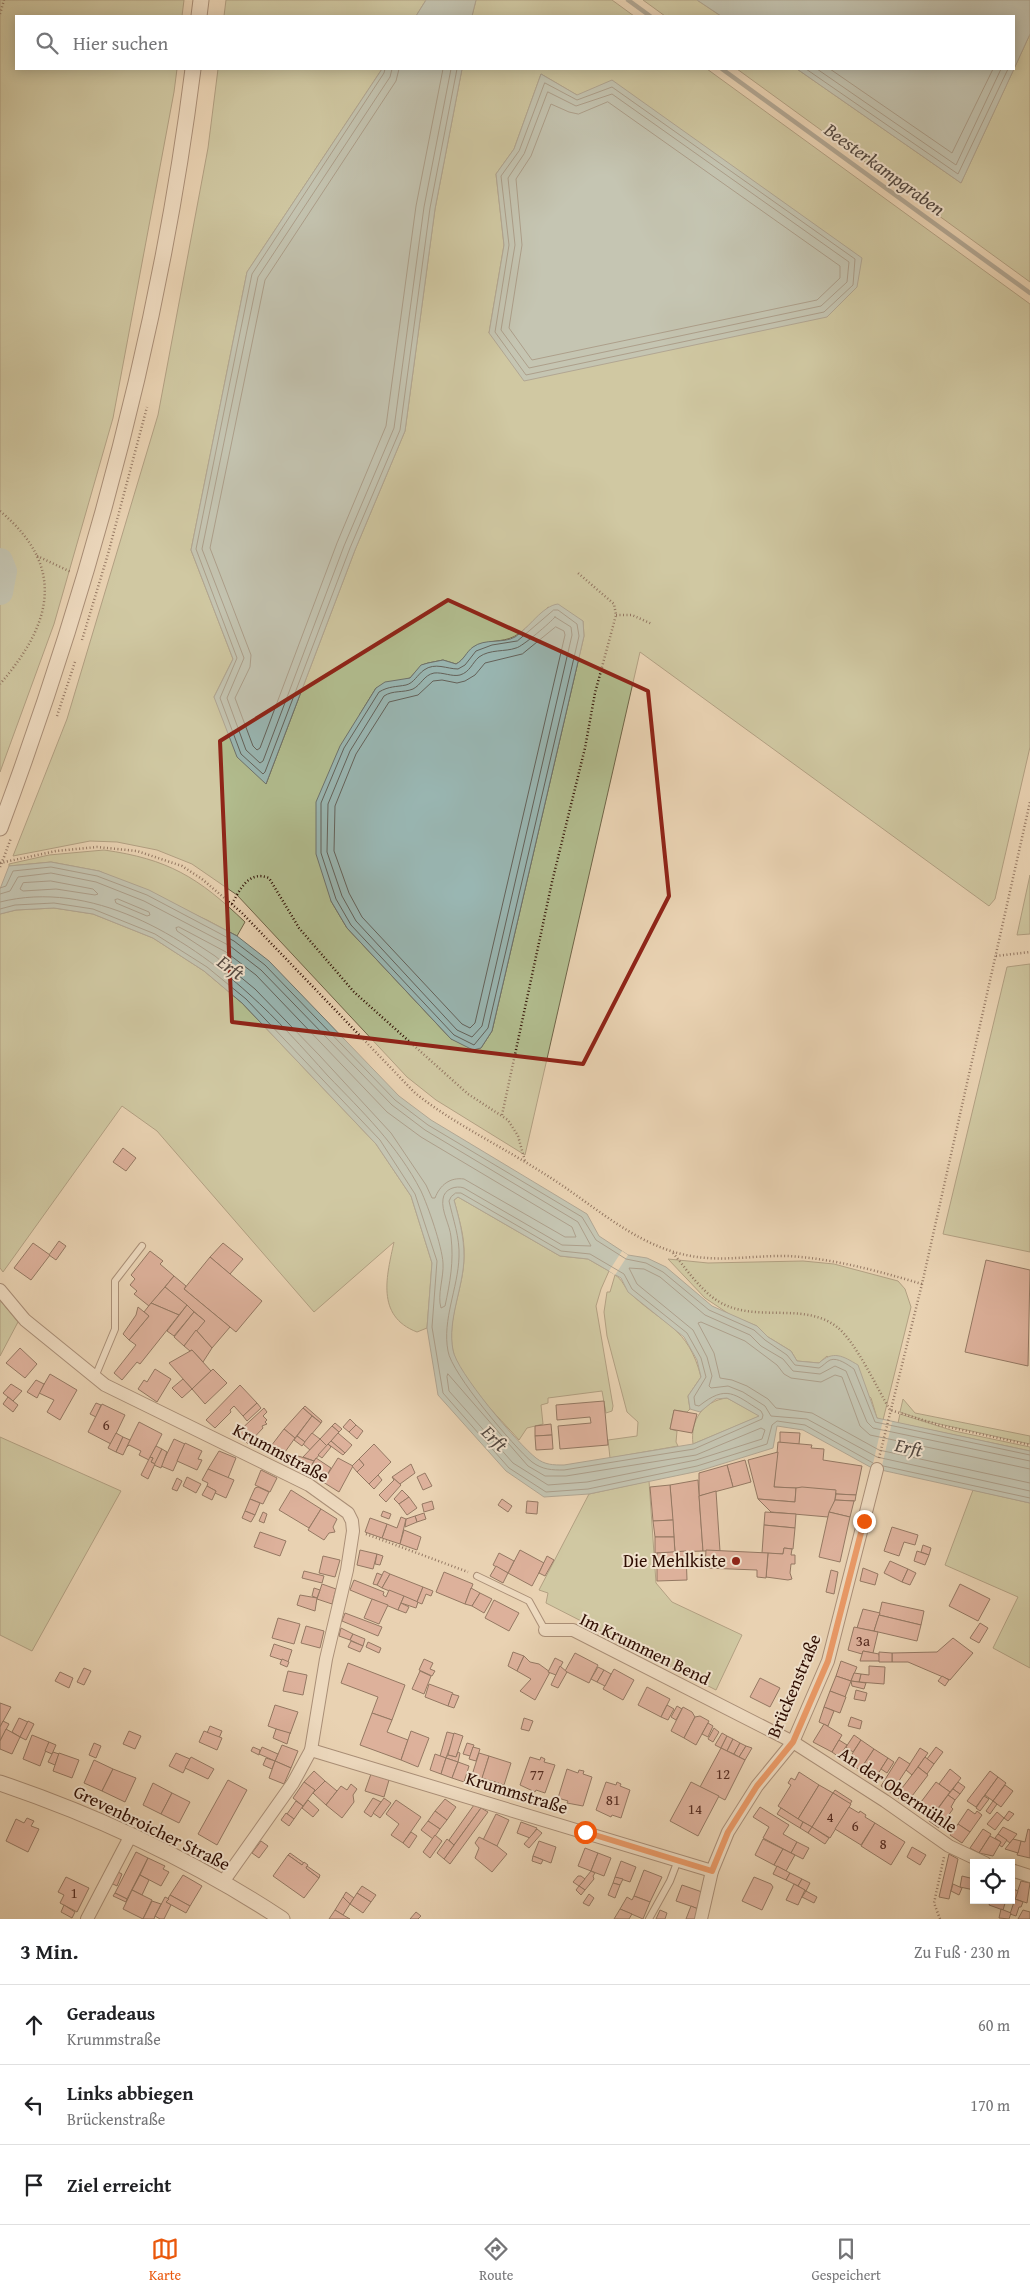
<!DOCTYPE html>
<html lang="de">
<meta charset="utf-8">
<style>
:root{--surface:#fff;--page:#f2f2f2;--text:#202124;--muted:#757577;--line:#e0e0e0;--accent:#ea580c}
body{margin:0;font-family:"Gentium Book Plus",serif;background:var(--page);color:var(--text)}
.controls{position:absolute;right:15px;bottom:15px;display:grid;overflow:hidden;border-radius:0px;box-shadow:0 2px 12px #0003}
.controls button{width:45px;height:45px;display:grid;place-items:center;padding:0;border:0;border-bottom:1px solid var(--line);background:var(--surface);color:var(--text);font:25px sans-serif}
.stop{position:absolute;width:15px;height:15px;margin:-11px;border:4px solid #ea580c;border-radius:50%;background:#fff}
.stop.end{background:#ea580c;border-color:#fff;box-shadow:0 1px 5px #0008}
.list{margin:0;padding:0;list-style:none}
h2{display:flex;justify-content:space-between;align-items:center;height:65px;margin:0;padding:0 20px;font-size:21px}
h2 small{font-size:16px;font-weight:400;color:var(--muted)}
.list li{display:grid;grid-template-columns:32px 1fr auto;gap:15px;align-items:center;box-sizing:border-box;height:80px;padding:0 20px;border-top:1px solid var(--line)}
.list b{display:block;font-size:19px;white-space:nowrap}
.list p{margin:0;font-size:16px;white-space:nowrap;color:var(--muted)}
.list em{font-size:16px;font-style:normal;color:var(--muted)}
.icon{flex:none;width:28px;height:28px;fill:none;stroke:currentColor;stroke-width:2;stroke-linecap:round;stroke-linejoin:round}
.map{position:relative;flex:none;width:1030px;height:1919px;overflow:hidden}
.search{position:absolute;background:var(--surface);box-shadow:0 2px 12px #0003;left:15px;right:15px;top:15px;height:55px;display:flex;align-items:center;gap:12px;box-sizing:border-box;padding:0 18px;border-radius:0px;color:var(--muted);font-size:19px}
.sheet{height:305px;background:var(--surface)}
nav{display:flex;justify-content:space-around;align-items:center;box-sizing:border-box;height:70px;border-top:1px solid var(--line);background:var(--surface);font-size:14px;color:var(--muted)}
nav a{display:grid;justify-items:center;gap:2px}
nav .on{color:var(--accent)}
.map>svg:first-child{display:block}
</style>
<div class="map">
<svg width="1030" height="1919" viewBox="0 0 1030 1919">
<rect width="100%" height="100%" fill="#e9d2b2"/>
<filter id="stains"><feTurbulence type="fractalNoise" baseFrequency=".004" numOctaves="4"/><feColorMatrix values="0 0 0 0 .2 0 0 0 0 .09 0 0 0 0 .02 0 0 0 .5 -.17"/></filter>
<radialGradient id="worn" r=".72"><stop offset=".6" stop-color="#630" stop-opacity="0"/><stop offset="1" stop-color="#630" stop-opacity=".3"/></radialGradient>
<!-- green -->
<g fill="#b2bd8f" stroke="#706548" fill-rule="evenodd">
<path d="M 0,0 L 184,0 L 182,16 L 16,16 L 16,69 L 177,69 L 174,92 L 113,418 L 54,624 L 0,772 Z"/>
<path d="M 226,0 L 426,0 L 416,16 L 224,16 Z"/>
<path d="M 476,0 L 612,0 L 634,16 L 472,16 Z"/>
<path d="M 643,0 L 697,0 L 721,16 L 665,16 Z"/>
<path d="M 1030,34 L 1030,282 L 737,69 L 797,69 L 961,183 Z"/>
<path d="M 218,69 L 382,69 L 247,272 L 191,550 L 233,659 L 214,697 L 266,784 L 355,550 L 405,431 L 435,209 L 462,69 L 707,69 L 1030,304 L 1030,747 L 995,899 L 989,906 L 640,652 L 525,1155 L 436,1100 L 407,1077 L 237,895 L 192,864 L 157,850 L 117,842 L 90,841 L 13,856 L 67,719 L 158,415 L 208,148 ZM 541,74 L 577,95 L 489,333 L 504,245 L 496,174 L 514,149 ZM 548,607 L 583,621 L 584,636 L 492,1031 L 481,1048 L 451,1039 L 347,928 L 331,901 L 360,714 L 376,688 L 410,678 L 422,665 L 428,663 L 443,660 L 456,664 C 464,660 468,650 476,646 C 489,640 503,642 513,637 C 519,635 544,612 548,607 Z"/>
<path d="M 104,850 C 168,859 198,877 245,922 L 237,936 L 207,920 L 99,871 L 51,862 L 9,866 L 9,864 L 49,855 Z"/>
<path d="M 1030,875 L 1030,934 L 1017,935 Z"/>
<path d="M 54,908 L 93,914 L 153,938 L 204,971 L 242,1003 L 376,1144 L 411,1196 L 432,1263 L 427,1328 L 417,1332 C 375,1316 387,1275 394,1242 L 314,1312 L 157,1131 L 122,1106 L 3,1272 L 0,1268 L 0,914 L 16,910 Z"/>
<path d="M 1030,964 L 1030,1252 L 943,1234 L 1007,967 Z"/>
<path d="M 458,1197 L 560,1256 L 588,1259 L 609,1271 L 601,1289 L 596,1306 L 613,1406 L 612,1411 L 606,1413 L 602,1391 L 548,1398 L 548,1403 L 541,1405 L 543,1424 L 527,1428 L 519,1440 C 499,1417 460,1381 453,1351 C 446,1321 464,1287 464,1257 C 465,1237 459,1219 454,1200 Z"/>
<path d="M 668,1259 L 708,1263 L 803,1261 L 834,1264 L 898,1281 L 905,1289 L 911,1307 L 883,1420 L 877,1418 L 871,1398 L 827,1356 L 819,1363 L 797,1361 L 791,1351 L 768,1337 L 757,1326 L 732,1316 L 705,1298 Z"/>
<path d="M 615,1275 C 623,1280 624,1287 630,1293 C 663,1325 688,1326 701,1377 L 688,1396 L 690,1409 L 687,1412 L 674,1410 L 670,1429 L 677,1431 L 676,1442 L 678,1446 L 610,1458 L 608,1440 L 637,1436 L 638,1422 L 627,1412 L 607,1336 L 604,1312 L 607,1292 L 610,1292 Z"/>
<path d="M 0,1300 L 18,1322 L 0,1356 Z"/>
<path d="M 727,1398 L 760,1416 L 693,1444 C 690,1420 703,1401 727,1398 Z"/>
<path d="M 903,1399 L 915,1413 L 1030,1436 L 1030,1444 L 926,1421 L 900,1412 Z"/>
<path d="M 900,1414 L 954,1431 L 1030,1447 L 1030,1451 L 898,1423 Z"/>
<path d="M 0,1437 L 121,1491 L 32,1651 L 0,1635 Z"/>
<path d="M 649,1481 L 656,1583 L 672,1602 L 742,1635 L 716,1690 L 546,1603 L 548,1593 L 539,1590 L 589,1494 Z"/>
<path d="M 973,1490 L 1030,1503 L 1030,1668 L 993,1648 L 1018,1597 L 945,1565 Z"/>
</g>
<!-- water -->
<g fill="#99b6b2" stroke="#6e726c" fill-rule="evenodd">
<path d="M 426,0 L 476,0 L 472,16 L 416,16 Z"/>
<path d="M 697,0 L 1030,0 L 1030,34 L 1014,69 L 1014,16 L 721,16 Z"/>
<path d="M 382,69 L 462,69 L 435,209 L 405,431 L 355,550 L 266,784 L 237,757 L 214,697 L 233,659 L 191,550 L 247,272 Z"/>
<path d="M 797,69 L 1014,69 L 961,183 Z"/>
<path d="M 541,74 L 577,95 L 612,80 L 862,258 L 857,287 L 827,317 L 524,381 L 489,333 L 504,245 L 496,174 L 514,149 Z"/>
<path d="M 558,604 L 583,621 L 584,636 L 492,1031 L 481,1048 L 473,1050 L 451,1039 L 347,928 L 331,901 L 316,854 L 316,802 L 340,746 L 376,688 L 385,682 L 410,678 L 421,665 L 428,663 L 443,660 L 456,664 C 464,660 466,652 473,647 C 485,638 503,644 515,637 C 529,628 542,606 558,604 Z"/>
<path d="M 51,862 L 99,871 L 149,890 L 237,936 L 269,961 L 399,1096 L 431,1120 L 587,1214 L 599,1236 L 628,1255 L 647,1258 L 666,1267 L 712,1306 L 757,1326 L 768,1337 L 791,1351 L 797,1361 L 819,1363 C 833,1350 843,1356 858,1365 L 877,1418 L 1030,1451 L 1030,1503 L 872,1468 L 803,1430 L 777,1426 L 773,1448 L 699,1471 L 589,1494 L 544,1497 L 506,1471 L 438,1395 L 427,1328 L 432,1263 L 411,1196 L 376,1144 L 242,1003 L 204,971 L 153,938 L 93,914 L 54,908 L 16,910 L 0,914 L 0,889 L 9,866 ZM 458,1197 L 560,1256 L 588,1259 L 621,1278 L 628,1292 L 684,1337 L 697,1360 L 701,1377 L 688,1396 L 690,1409 L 700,1412 L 716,1399 L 727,1398 L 759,1416 L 693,1444 L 564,1465 C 553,1465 545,1465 536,1458 C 518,1444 456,1371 453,1350 C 447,1319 464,1287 464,1256 C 464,1237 459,1218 454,1200 Z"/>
</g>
<!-- pier -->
<g fill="#e9d2b2">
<path d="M 622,1251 L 628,1255 L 615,1275 L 609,1271 Z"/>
<path d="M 883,1420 L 892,1422 L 881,1470 L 872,1468 Z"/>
</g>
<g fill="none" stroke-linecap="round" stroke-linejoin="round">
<!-- shore -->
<g stroke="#64625a" stroke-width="1">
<path d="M 385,69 L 384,73 L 252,274 L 196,549 L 237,658 L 220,698 L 241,754 L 263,774 L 265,772 L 350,548 L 400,430 L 430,208 L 457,69"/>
<path d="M 392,69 L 390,77 L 258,277 L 202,549 L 244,658 L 227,698 L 246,750 L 260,763 L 263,761 L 344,546 L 394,428 L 424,207 L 451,69"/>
<path d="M 399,69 L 396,81 L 265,280 L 210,548 L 251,655 L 250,667 L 235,698 L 253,746 L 257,750 L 260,748 L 337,543 L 386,426 L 416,206 L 443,69"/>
<path d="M 806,69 L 958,174 L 1008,69"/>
<path d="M 817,69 L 956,165 L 1001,69"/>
<path d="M 830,69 L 952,153 L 993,69"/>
<path d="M 545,83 L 577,100 L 612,87 L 855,259 L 853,285 L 824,312 L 526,375 L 495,332 L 509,245 L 501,176 L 519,151 Z"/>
<path d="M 548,92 L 576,106 L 612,94 L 849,262 L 847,282 L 821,306 L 529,368 L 501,330 L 515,245 L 508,178 L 524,154 Z"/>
<path d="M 608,102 L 840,266 L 840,278 L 817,300 L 532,360 L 509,328 L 522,245 L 516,179 L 531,156 L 551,104 L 569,112 L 578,114 Z"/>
<path d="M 554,610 L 558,610 L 577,624 L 579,636 L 488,1028 L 474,1045 L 454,1035 L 351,925 L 336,899 L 321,853 L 321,803 L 344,748 L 379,692 C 389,686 396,687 406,685 C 414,683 417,675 424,670 C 435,662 447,669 458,669 L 465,665 L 476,651 L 492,645 L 517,641 Z"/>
<path d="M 555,617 L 571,627 L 572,635 L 482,1026 L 472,1037 L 457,1030 L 356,921 L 342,896 L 327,852 L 328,804 L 350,751 L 384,696 C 393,690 403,693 413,689 C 421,685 424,675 434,673 C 443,672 452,677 460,675 C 470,672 472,663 479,657 C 490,649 505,652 516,648 C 522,647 551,622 555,617 Z"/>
<path d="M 556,627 L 564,631 L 565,635 L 475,1023 L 470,1028 L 462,1024 L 362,917 L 349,893 L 334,851 L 335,806 L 356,754 L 389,702 L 418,695 L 433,681 L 442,680 L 457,683 L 465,681 L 475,675 L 485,663 L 522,654 Z"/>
<path d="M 51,881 L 93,889 L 98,894 L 95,895 L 56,889 L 23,891 L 20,889 L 23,883 Z"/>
<path d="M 0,888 L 6,886 L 13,871 L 51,867 L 97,876 L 147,895 L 234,941 L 265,965 L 395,1100 L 428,1125 L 582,1217 L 596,1240 L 626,1259 L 646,1263 L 663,1272 L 709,1310 L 754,1330 L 765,1340 L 787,1355 L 795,1365 L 819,1368 C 823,1366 826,1362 830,1360 C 838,1357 848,1365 854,1369 L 875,1422 L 1030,1455"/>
<path d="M 0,894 L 10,891 L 18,877 L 51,873 L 96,882 L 144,901 L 230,946 L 261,970 L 392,1105 L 425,1130 L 578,1222 L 591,1246 L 562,1245 L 464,1188 C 456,1185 444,1189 443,1199 C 441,1211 450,1225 451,1237 C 454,1261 450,1283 445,1306 L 441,1308 C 437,1295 444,1277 443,1263 C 442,1246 428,1206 421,1191 C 398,1146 362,1111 328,1076 C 303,1048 277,1019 249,994 C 184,935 91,879 0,902"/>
<path d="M 118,899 L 149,912 L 150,915 L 147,916 L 116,903 L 115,900 Z"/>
<path d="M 0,909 L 15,905 L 54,903 L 93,909 L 155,934 L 207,967 L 246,999 L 380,1140 L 415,1194 L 437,1261 L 432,1327 L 443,1393 L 509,1468 L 546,1492 L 588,1489 L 697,1466 L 767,1444 L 772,1425 L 777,1421 L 805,1425 L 873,1463"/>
<path d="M 179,927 L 226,952 L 256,975 L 387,1112 L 421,1137 L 572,1227 L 576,1237 L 565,1237 L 464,1179 C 450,1177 440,1185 435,1198 L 432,1198 L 426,1185 L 391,1133 L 320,1056 L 255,989 L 215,956 L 177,931 L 176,928 Z"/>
<path d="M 456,1193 L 461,1193 L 561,1251 L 590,1254 L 624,1274 L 632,1289 L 687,1333 L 701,1358 L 706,1377 L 694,1397 L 695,1405 L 699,1406 C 727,1384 734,1394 761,1411 L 763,1415 L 762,1419 L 694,1449 L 564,1470 C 552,1470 543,1470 532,1462 C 514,1447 451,1373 448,1351 C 442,1320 458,1288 459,1257 C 460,1238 453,1219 449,1201 L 451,1197 Z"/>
<path d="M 448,1374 L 528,1466 L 545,1476 L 566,1476 L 696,1455 L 761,1428 L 765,1430 L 762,1439 L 696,1460 L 587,1482 L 548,1485 L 513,1463 L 449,1391 L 447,1377 Z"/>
<path d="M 1030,1461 L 873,1428 L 867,1422 L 846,1371 L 835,1366 L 820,1374 L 793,1371 L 783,1359 L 761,1346 L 750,1335 L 705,1315 L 660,1277 L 644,1269 L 629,1268 L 637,1284 L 693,1330 L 707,1357 L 712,1376 L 709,1386 L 711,1388 L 728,1386 L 743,1392 L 765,1406 L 771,1416 L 807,1419 L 877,1457 L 1030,1491"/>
<path d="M 883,1466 L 1030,1498"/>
<path d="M 1030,1469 L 870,1435 L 860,1426 L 842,1377 L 835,1375 L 821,1382 L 791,1378 L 784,1374 L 777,1365 L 745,1341 L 701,1322 L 698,1323 L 714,1353 L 720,1378 L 732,1380 L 747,1386 L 768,1399 L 776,1408 L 812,1413 L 879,1450 L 1030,1483"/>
</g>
<!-- stream -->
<g stroke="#6e726c" stroke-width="4.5">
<path d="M 628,0 L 650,16"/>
<path d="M 722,69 L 1030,293"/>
</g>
<!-- river -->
<path stroke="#99b6b2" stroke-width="26" d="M 0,561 L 4,571 L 0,592"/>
</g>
<!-- building -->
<g fill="#ce8a7f" stroke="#2e0d02">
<path d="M 123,1148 L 136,1158 L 126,1171 L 113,1162 Z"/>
<path d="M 59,1241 L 66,1246 L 56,1260 L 49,1255 Z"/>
<path d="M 33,1243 L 50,1255 L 31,1280 L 14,1268 Z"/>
<path d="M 223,1243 L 243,1259 L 230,1274 L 210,1257 Z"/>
<path d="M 150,1251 L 163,1261 L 160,1264 L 174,1276 L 149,1306 L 134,1294 L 137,1291 L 130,1285 L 135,1279 L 131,1275 Z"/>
<path d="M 210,1257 L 262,1301 L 236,1332 L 184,1289 Z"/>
<path d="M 986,1260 L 1030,1270 L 1028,1366 L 965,1352 Z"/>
<path d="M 174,1276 L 186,1286 L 184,1289 L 230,1327 L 212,1348 L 196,1330 L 205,1321 L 165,1287 Z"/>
<path d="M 165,1287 L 187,1305 L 179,1315 L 151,1303 Z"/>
<path d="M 151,1303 L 179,1315 L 140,1364 L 137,1362 L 122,1380 L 114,1373 L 136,1345 L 129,1340 L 149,1316 L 144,1312 Z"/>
<path d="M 187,1305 L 194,1312 L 174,1336 L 167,1331 Z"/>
<path d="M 138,1307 L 149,1316 L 129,1340 L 123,1334 L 136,1315 Z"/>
<path d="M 194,1312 L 205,1321 L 184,1346 L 174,1337 Z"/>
<path d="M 196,1330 L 212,1348 L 203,1362 L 192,1350 L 190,1351 L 184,1346 Z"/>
<path d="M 20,1348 L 37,1364 L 25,1378 L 6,1363 Z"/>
<path d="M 192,1350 L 211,1371 L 192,1389 L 169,1363 Z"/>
<path d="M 155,1369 L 171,1379 L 157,1402 L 138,1389 L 144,1380 L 147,1382 Z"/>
<path d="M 213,1369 L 227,1383 L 205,1404 L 192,1389 Z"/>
<path d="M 50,1374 L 77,1390 L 60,1420 L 47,1412 L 54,1400 L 39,1393 Z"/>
<path d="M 183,1379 L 192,1389 L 182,1398 L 172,1388 Z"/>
<path d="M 36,1380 L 44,1384 L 37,1398 L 27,1392 Z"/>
<path d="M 11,1384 L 22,1391 L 13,1401 L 3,1393 Z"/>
<path d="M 240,1385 L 257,1403 L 243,1416 L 234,1406 L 230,1410 L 231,1412 L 215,1428 L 206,1420 Z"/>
<path d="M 8,1397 L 18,1405 L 13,1412 L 3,1404 Z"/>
<path d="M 604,1401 L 608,1445 L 560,1449 L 558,1426 L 591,1423 L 590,1417 L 557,1420 L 556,1405 Z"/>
<path d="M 96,1403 L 101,1405 L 96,1417 L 90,1414 Z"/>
<path d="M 257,1403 L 261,1408 L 247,1421 L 243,1416 Z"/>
<path d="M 102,1404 L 125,1415 L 111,1444 L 88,1432 Z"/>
<path d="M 305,1406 L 322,1421 L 321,1423 L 303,1408 Z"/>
<path d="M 264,1408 L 267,1412 L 263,1416 L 267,1420 L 265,1422 L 267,1424 L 262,1426 L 263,1428 L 248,1444 L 237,1433 Z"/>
<path d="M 303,1408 L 312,1416 L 295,1438 L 284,1429 Z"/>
<path d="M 674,1410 L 697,1414 L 692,1433 L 670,1429 Z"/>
<path d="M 312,1416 L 321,1423 L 305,1442 L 297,1436 Z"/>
<path d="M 350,1419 L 356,1425 L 349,1432 L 343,1427 Z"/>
<path d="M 139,1422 L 162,1434 L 149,1460 L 139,1455 L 141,1451 L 129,1445 L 126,1448 Z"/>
<path d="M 335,1423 L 342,1429 L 339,1432 L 332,1426 Z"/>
<path d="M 551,1424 L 552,1435 L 535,1436 L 535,1426 Z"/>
<path d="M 356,1425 L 363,1431 L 357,1439 L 349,1432 Z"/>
<path d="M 332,1426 L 339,1432 L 327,1446 L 320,1439 Z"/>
<path d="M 284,1429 L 295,1438 L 280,1459 L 268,1450 Z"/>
<path d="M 780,1432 L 800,1433 L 799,1444 L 780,1443 Z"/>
<path d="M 116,1433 L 123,1437 L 116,1452 L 108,1448 Z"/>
<path d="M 312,1433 L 320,1439 L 310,1450 L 303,1444 Z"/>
<path d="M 338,1433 L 352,1445 L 345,1453 L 331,1441 Z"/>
<path d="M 552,1435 L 553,1449 L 536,1450 L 535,1436 Z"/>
<path d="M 297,1436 L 305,1442 L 302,1446 L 294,1440 Z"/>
<path d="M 123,1437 L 130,1440 L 123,1455 L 116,1452 Z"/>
<path d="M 174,1439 L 185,1444 L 173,1471 L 161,1466 Z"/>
<path d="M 320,1439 L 327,1446 L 314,1461 L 303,1457 Z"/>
<path d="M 331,1441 L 345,1453 L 343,1455 L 328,1444 Z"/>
<path d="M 778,1442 L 812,1445 L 811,1448 L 824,1449 L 823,1460 L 862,1466 L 856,1495 L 836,1494 L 835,1490 L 774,1487 Z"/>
<path d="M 185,1443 L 202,1451 L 198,1459 L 202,1460 L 197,1470 L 177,1461 Z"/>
<path d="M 328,1444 L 331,1447 L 322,1458 L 318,1455 Z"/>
<path d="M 374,1444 L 391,1462 L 369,1484 L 357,1472 L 364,1465 L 359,1459 Z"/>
<path d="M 156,1446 L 162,1449 L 155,1464 L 151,1462 L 153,1458 L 150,1457 Z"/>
<path d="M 162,1449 L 167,1452 L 161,1468 L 154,1465 Z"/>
<path d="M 219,1451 L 236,1458 L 228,1478 L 208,1469 Z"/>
<path d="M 778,1452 L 774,1487 L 796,1488 L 795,1502 L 758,1499 L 748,1460 Z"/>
<path d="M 295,1455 L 314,1461 L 307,1473 L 287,1463 Z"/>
<path d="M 150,1457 L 153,1458 L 151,1462 L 155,1464 L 148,1479 L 141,1475 Z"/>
<path d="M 316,1458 L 331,1468 L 323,1482 L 307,1473 Z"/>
<path d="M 338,1458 L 353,1466 L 339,1492 L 323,1482 Z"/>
<path d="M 359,1459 L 364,1465 L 357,1472 L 352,1466 Z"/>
<path d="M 745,1460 L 751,1482 L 733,1487 L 727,1465 Z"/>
<path d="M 411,1464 L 415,1473 L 400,1484 L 392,1477 Z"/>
<path d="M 727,1465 L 733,1487 L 699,1496 L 699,1473 Z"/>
<path d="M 208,1469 L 234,1480 L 226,1498 L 215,1493 L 216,1491 L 207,1486 L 208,1483 L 202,1480 Z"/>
<path d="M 261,1470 L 277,1478 L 270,1492 L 255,1485 Z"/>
<path d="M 425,1473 L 432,1486 L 423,1490 L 417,1477 Z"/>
<path d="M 378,1475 L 382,1480 L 374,1489 L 369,1484 Z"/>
<path d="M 187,1477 L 201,1484 L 196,1493 L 183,1486 Z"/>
<path d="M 392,1477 L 401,1485 L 386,1502 L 379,1495 L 394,1480 Z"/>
<path d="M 177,1478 L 182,1481 L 177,1491 L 172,1489 Z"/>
<path d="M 698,1480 L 703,1551 L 675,1552 L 670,1485 Z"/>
<path d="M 670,1485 L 673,1520 L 653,1521 L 650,1487 Z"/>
<path d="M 207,1486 L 216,1491 L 212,1500 L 202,1495 Z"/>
<path d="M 258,1487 L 269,1492 L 263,1504 L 250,1499 L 255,1488 Z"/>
<path d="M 802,1487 L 836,1490 L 835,1500 L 828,1517 L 771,1512 L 758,1499 L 795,1502 L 796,1488 Z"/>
<path d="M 291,1490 L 321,1509 L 309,1528 L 279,1510 Z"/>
<path d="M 402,1490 L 409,1497 L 399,1504 L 394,1499 Z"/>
<path d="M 716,1491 L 720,1551 L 703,1551 L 699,1496 Z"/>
<path d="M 836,1494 L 856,1495 L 855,1501 L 835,1500 Z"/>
<path d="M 409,1497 L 417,1508 L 407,1515 L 399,1504 Z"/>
<path d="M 250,1499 L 260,1503 L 255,1515 L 245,1511 Z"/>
<path d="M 502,1499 L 512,1506 L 508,1512 L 498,1505 Z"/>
<path d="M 835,1500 L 854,1501 L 850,1517 L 829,1512 Z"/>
<path d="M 432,1501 L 434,1509 L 424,1512 L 422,1504 Z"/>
<path d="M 527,1501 L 538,1502 L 537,1514 L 526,1513 Z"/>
<path d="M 321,1509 L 337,1519 L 333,1527 L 335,1532 L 329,1533 L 324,1540 L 308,1530 Z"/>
<path d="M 245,1511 L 255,1515 L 251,1522 L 242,1518 Z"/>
<path d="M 383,1511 L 391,1514 L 389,1519 L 381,1516 Z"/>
<path d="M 263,1512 L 267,1514 L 264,1523 L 259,1521 Z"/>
<path d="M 765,1512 L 796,1514 L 795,1528 L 764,1525 Z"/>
<path d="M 829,1512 L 850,1517 L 840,1562 L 819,1557 Z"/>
<path d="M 424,1513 L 426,1519 L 417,1522 L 415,1516 Z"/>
<path d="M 415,1516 L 417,1522 L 405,1527 L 406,1519 Z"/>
<path d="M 401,1517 L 406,1519 L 400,1544 L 382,1538 L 387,1524 L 397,1528 Z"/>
<path d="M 370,1518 L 387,1524 L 382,1538 L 365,1532 Z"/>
<path d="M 673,1520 L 674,1537 L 655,1537 L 653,1521 Z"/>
<path d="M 764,1525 L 795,1528 L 793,1549 L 784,1548 L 783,1554 L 762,1553 Z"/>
<path d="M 892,1527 L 918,1535 L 915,1545 L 904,1542 L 899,1556 L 884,1551 Z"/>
<path d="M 404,1530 L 421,1537 L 417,1550 L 400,1544 Z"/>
<path d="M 260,1532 L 286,1541 L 280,1556 L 254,1547 Z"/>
<path d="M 655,1537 L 674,1537 L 675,1553 L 655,1553 Z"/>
<path d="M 923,1545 L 931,1548 L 929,1555 L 921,1552 Z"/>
<path d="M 784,1548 L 792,1549 L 791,1555 L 795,1555 L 795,1564 L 791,1564 L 790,1573 L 792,1579 L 788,1580 L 766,1577 L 768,1553 L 783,1554 Z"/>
<path d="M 360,1550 L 377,1554 L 373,1569 L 357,1565 Z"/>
<path d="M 520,1550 L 544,1563 L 532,1586 L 508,1573 Z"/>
<path d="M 706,1550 L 768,1553 L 766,1578 L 757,1577 L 757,1570 L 705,1568 Z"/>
<path d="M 686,1551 L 687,1580 L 657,1581 L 657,1553 Z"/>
<path d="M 917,1551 L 929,1555 L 925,1565 L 914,1561 Z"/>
<path d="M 499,1553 L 514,1561 L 508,1573 L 493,1565 Z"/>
<path d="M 377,1554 L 383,1556 L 380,1565 L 375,1564 Z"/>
<path d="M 323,1556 L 340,1560 L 335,1577 L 319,1573 Z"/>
<path d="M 547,1556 L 554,1560 L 545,1576 L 539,1573 Z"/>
<path d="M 890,1561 L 908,1569 L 902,1582 L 884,1573 Z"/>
<path d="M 496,1566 L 508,1573 L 503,1583 L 490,1576 Z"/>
<path d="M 863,1568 L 878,1574 L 875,1585 L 860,1581 Z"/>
<path d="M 908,1569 L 916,1573 L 910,1585 L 902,1582 Z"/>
<path d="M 831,1570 L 838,1572 L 834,1594 L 826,1592 Z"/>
<path d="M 304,1571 L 324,1576 L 322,1583 L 302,1578 Z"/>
<path d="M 384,1571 L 390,1574 L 382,1588 L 377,1585 Z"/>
<path d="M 444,1572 L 473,1584 L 465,1604 L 436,1592 Z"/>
<path d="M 377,1573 L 382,1575 L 377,1585 L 373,1584 Z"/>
<path d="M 390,1574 L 423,1587 L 417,1602 L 382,1588 Z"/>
<path d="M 354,1580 L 384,1592 L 383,1595 L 386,1597 L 389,1590 L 404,1596 L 398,1610 L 350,1590 Z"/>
<path d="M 322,1584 L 336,1589 L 332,1604 L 317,1599 Z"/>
<path d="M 960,1584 L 990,1599 L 978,1621 L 949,1606 Z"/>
<path d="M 423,1587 L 433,1591 L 431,1596 L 426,1594 L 422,1604 L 417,1602 Z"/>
<path d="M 314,1588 L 320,1590 L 317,1598 L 312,1596 Z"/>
<path d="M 471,1588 L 480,1593 L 472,1606 L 465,1604 Z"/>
<path d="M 480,1593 L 492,1599 L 484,1613 L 472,1606 Z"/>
<path d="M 300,1595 L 317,1598 L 315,1611 L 297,1605 Z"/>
<path d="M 404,1596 L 418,1602 L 416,1608 L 401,1603 Z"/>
<path d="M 372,1599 L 388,1605 L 379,1624 L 364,1618 Z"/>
<path d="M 494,1600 L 519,1613 L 509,1631 L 485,1618 Z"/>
<path d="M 882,1602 L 924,1611 L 921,1625 L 879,1615 Z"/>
<path d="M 401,1603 L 409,1607 L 406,1613 L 398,1610 Z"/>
<path d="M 863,1609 L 880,1613 L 874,1631 L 857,1628 Z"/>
<path d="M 345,1613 L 382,1627 L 378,1636 L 342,1621 Z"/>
<path d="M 879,1615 L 921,1625 L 917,1641 L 874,1631 Z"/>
<path d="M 278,1618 L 300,1624 L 294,1644 L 272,1638 Z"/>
<path d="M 980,1623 L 988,1628 L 979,1643 L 970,1638 Z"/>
<path d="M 306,1626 L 324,1631 L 320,1648 L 301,1643 Z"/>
<path d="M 854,1627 L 878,1632 L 873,1653 L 863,1651 L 862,1654 L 848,1650 Z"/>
<path d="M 341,1628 L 353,1634 L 350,1640 L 339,1636 Z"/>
<path d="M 353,1634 L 365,1639 L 363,1646 L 350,1640 Z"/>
<path d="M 953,1638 L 973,1653 L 950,1680 L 908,1662 L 892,1662 L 892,1653 L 937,1652 Z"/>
<path d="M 351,1641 L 363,1646 L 360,1652 L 348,1647 Z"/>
<path d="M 368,1642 L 381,1648 L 379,1653 L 366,1647 Z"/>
<path d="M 274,1644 L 292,1650 L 288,1662 L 270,1656 Z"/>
<path d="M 863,1651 L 879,1654 L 880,1661 L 860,1661 Z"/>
<path d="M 513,1652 L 524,1656 L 517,1671 L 508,1666 Z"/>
<path d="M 879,1652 L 892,1653 L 892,1662 L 879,1662 Z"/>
<path d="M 575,1653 L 598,1665 L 589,1683 L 565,1671 Z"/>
<path d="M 524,1656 L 530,1662 L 539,1664 L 550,1672 L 535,1700 L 520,1691 L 531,1679 L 517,1671 Z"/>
<path d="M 555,1658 L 563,1662 L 556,1675 L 548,1672 Z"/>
<path d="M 282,1659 L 289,1662 L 287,1667 L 280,1664 Z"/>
<path d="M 424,1659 L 433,1663 L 430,1669 L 435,1671 L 432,1676 L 419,1670 Z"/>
<path d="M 841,1661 L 857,1667 L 851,1681 L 836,1676 Z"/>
<path d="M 348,1663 L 405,1685 L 392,1720 L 372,1713 L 378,1697 L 341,1683 Z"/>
<path d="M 560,1666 L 567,1672 L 558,1688 L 551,1685 Z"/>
<path d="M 869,1666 L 885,1667 L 884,1684 L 859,1682 L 861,1674 L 869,1675 Z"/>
<path d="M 598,1667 L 604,1670 L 597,1682 L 591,1679 Z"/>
<path d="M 84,1668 L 91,1671 L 84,1685 L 77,1682 Z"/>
<path d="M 614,1669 L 634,1680 L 623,1700 L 603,1689 Z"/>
<path d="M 604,1670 L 611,1674 L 605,1686 L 597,1682 Z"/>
<path d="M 288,1671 L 307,1675 L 303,1695 L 283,1691 Z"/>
<path d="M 420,1671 L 431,1676 L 424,1694 L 412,1689 Z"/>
<path d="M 60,1672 L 73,1678 L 69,1688 L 55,1681 Z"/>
<path d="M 854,1673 L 861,1674 L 859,1682 L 851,1681 Z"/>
<path d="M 836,1676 L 851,1681 L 845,1697 L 830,1691 Z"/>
<path d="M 942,1676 L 949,1680 L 945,1686 L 938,1681 Z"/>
<path d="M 760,1678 L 780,1688 L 770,1707 L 750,1697 Z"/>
<path d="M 851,1681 L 866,1683 L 864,1689 L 852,1686 Z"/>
<path d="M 429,1684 L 453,1693 L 448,1706 L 425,1697 Z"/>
<path d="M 647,1687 L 670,1699 L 661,1717 L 638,1705 Z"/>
<path d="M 856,1690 L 867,1693 L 865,1701 L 854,1699 Z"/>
<path d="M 830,1691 L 846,1697 L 840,1713 L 824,1707 Z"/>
<path d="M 452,1694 L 459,1696 L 454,1708 L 448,1706 Z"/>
<path d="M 0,1703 L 11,1707 L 0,1727 Z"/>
<path d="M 275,1705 L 298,1712 L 290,1734 L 268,1726 Z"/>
<path d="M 667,1705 L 674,1709 L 668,1720 L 661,1717 Z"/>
<path d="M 677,1706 L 682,1709 L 676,1720 L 671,1717 Z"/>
<path d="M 683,1707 L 692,1712 L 695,1717 L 684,1738 L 671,1731 Z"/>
<path d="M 824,1707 L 834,1711 L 828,1726 L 819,1722 Z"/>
<path d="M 372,1713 L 392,1720 L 387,1732 L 408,1740 L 401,1760 L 360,1745 Z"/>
<path d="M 700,1716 L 709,1721 L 696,1745 L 684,1738 L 695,1717 Z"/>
<path d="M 851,1717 L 862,1721 L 860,1729 L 848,1726 Z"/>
<path d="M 19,1718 L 28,1722 L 20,1737 L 12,1732 Z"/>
<path d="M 524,1718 L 533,1721 L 529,1731 L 521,1729 Z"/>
<path d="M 3,1721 L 9,1724 L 0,1741 L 0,1727 Z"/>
<path d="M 28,1721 L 34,1724 L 26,1740 L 20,1737 Z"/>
<path d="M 708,1723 L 713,1726 L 708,1737 L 702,1734 Z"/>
<path d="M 824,1724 L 842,1735 L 832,1752 L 813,1742 Z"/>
<path d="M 210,1726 L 222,1731 L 219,1738 L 207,1733 Z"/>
<path d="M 714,1728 L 719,1732 L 713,1742 L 708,1739 Z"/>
<path d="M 6,1729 L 20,1737 L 12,1754 L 0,1749 L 0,1741 Z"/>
<path d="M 276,1729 L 290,1733 L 287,1744 L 273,1738 Z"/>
<path d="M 129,1731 L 141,1736 L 135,1749 L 123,1744 Z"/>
<path d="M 204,1731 L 222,1738 L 217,1750 L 199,1742 Z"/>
<path d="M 411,1731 L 429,1738 L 418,1767 L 401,1760 Z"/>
<path d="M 447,1732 L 455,1734 L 446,1758 L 440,1756 Z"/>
<path d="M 454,1733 L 463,1736 L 456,1757 L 448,1755 Z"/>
<path d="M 722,1733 L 727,1736 L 721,1748 L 715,1745 Z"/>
<path d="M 32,1735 L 49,1742 L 40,1766 L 23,1759 Z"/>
<path d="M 854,1735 L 861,1740 L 853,1752 L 846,1747 Z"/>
<path d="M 727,1736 L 733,1739 L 727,1751 L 721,1748 Z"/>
<path d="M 733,1739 L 740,1743 L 734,1754 L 727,1751 Z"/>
<path d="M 839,1740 L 847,1745 L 839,1757 L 832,1752 Z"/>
<path d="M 861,1740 L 874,1749 L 860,1770 L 847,1762 Z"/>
<path d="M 49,1742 L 56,1745 L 52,1754 L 45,1751 Z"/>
<path d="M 94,1743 L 101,1746 L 96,1758 L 89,1755 Z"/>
<path d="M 467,1743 L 474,1745 L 470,1756 L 463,1754 Z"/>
<path d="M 740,1743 L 746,1746 L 739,1757 L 734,1754 Z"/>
<path d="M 282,1745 L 298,1751 L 291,1768 L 275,1761 Z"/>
<path d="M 746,1746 L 752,1748 L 745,1760 L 739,1757 Z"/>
<path d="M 253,1747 L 260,1750 L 259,1755 L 251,1751 Z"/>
<path d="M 262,1747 L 278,1754 L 275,1761 L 259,1754 Z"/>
<path d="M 473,1747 L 480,1749 L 476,1761 L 469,1759 Z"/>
<path d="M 936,1747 L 943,1752 L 934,1764 L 927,1759 Z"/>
<path d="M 721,1748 L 745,1760 L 725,1800 L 700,1787 Z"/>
<path d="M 920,1748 L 928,1753 L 912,1775 L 906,1770 Z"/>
<path d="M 874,1749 L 888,1758 L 874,1780 L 860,1770 Z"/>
<path d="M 53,1752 L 59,1754 L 55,1765 L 48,1762 Z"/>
<path d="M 458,1752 L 460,1753 L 458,1762 L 446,1758 L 448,1755 L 456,1757 Z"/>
<path d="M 59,1753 L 79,1760 L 72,1778 L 53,1771 Z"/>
<path d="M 176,1753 L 190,1759 L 183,1773 L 169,1766 Z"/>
<path d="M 479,1753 L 489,1756 L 482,1779 L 472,1775 Z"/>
<path d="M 435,1754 L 446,1758 L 441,1774 L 430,1770 Z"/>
<path d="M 489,1756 L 511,1763 L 504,1785 L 482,1778 Z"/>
<path d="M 191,1757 L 214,1769 L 208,1779 L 185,1768 Z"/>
<path d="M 530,1757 L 540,1760 L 541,1757 L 545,1759 L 544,1762 L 555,1765 L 545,1793 L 536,1790 L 535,1792 L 520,1785 Z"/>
<path d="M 899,1757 L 910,1764 L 891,1793 L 881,1786 Z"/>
<path d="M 925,1757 L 934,1764 L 927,1774 L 918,1767 Z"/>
<path d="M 266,1758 L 275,1761 L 272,1769 L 263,1765 Z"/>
<path d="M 446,1758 L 458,1762 L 452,1778 L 441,1774 Z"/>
<path d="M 888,1758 L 894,1762 L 887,1773 L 881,1769 Z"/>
<path d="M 94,1760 L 113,1769 L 102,1791 L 84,1783 Z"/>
<path d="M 275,1761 L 291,1768 L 284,1784 L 269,1778 Z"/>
<path d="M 458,1762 L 469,1766 L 464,1782 L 452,1778 Z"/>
<path d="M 918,1767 L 928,1775 L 906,1804 L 896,1796 Z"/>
<path d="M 113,1769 L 136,1778 L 125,1802 L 102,1791 Z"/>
<path d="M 567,1769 L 578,1773 L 579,1770 L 584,1771 L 583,1774 L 592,1777 L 583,1806 L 567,1803 L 568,1801 L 558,1798 Z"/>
<path d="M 950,1769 L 961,1778 L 950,1792 L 939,1784 Z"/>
<path d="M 314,1771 L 325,1781 L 316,1791 L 304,1782 Z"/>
<path d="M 990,1771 L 998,1777 L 976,1807 L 967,1801 Z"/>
<path d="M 799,1772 L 819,1785 L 798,1819 L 778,1806 L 791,1785 L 788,1783 L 791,1778 L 795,1780 Z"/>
<path d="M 371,1774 L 389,1780 L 384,1797 L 365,1791 Z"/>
<path d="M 998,1777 L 1006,1783 L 993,1801 L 985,1795 Z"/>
<path d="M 228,1780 L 247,1790 L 217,1845 L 198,1834 Z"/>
<path d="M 325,1781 L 337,1791 L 326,1805 L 313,1793 Z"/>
<path d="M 492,1781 L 504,1785 L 503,1789 L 491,1785 Z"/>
<path d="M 304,1782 L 315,1790 L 303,1806 L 293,1798 Z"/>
<path d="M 606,1782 L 616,1785 L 617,1782 L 621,1784 L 620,1786 L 630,1790 L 621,1818 L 612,1815 L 611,1817 L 596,1810 Z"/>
<path d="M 691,1782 L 719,1796 L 698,1836 L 670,1821 Z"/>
<path d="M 936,1782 L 950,1792 L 935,1812 L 921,1802 Z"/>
<path d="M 958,1782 L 965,1787 L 960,1794 L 953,1789 Z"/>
<path d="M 153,1783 L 172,1793 L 161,1814 L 143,1805 Z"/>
<path d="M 351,1784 L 357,1789 L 353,1795 L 354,1802 L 342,1818 L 326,1805 L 341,1786 L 347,1790 Z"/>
<path d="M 819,1785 L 833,1793 L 812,1827 L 798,1819 Z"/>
<path d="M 1005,1785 L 1013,1791 L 1001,1807 L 993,1801 Z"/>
<path d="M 953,1789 L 960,1794 L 955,1800 L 948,1795 Z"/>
<path d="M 835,1790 L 852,1801 L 850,1804 L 833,1793 Z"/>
<path d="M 172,1793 L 190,1802 L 179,1823 L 161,1814 Z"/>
<path d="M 833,1793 L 851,1804 L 830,1838 L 812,1827 Z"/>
<path d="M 948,1795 L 955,1800 L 951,1807 L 953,1809 L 939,1828 L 929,1821 Z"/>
<path d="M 984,1796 L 989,1799 L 980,1811 L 976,1808 Z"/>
<path d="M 373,1798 L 381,1802 L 371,1817 L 364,1812 Z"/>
<path d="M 384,1798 L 391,1803 L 380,1818 L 373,1813 Z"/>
<path d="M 445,1799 L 456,1807 L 447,1820 L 435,1811 Z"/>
<path d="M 308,1800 L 319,1810 L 313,1817 L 302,1808 Z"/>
<path d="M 396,1800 L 421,1817 L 403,1843 L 391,1835 L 399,1824 L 386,1814 Z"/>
<path d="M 296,1801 L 303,1806 L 294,1819 L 287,1814 Z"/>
<path d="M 993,1801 L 997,1804 L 990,1814 L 986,1811 Z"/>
<path d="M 474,1805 L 481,1808 L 454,1845 L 449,1840 Z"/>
<path d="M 760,1807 L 789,1825 L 783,1834 L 797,1842 L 791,1853 L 763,1838 L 769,1827 L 753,1817 Z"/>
<path d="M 849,1807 L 859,1813 L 860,1811 L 866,1815 L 865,1817 L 875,1823 L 861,1845 L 835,1829 Z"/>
<path d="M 481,1808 L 488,1812 L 450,1864 L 444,1859 Z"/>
<path d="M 781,1808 L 803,1822 L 800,1828 L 777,1814 Z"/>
<path d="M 968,1809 L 975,1814 L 977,1811 L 982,1815 L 970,1832 L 958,1824 Z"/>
<path d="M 435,1811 L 447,1820 L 440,1829 L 428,1821 Z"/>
<path d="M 1009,1811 L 1014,1814 L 1008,1821 L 1004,1818 Z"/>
<path d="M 997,1812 L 1004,1818 L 995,1830 L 987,1824 Z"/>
<path d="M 286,1813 L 294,1819 L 289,1826 L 281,1820 Z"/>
<path d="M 496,1814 L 509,1820 L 497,1846 L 483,1840 Z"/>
<path d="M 27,1818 L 34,1821 L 31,1826 L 39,1829 L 28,1852 L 6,1841 L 16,1819 L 24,1823 Z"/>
<path d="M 428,1821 L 440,1829 L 433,1839 L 421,1830 Z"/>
<path d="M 521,1822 L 537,1828 L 530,1838 L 517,1833 Z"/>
<path d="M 803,1822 L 812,1827 L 808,1833 L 800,1828 Z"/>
<path d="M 875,1823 L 905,1842 L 891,1865 L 861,1846 Z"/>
<path d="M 958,1824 L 970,1832 L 962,1843 L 950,1835 Z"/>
<path d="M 812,1827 L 829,1838 L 825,1844 L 808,1833 Z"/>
<path d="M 1003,1827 L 1017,1834 L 1010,1843 L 998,1834 Z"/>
<path d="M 537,1829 L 542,1833 L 529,1848 L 524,1844 Z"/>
<path d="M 983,1829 L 991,1834 L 979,1853 L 970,1848 Z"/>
<path d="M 1028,1829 L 1030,1830 L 1030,1858 L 1017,1855 L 1021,1841 L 1025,1842 Z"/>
<path d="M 411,1832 L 417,1836 L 409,1848 L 403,1843 Z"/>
<path d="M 998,1834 L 1007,1840 L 1002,1847 L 999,1845 L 1001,1842 L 995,1838 Z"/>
<path d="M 435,1835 L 442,1841 L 430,1858 L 423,1852 Z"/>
<path d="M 990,1836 L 1001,1842 L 993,1856 L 979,1853 Z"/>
<path d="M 479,1837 L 497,1846 L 507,1854 L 492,1872 L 475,1858 L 479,1848 L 475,1843 Z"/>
<path d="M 447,1839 L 454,1845 L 444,1859 L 437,1853 Z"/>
<path d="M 763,1839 L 783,1849 L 774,1865 L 755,1855 Z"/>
<path d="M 1013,1839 L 1021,1841 L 1018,1853 L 1005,1849 Z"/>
<path d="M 261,1841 L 268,1846 L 259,1858 L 252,1853 Z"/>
<path d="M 539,1841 L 556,1847 L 551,1863 L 533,1856 Z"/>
<path d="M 797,1842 L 809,1848 L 803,1859 L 791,1853 Z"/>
<path d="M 912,1847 L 926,1855 L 920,1865 L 907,1857 Z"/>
<path d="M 585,1848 L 598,1853 L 591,1871 L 578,1866 Z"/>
<path d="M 783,1849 L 795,1855 L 786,1871 L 774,1865 Z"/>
<path d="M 136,1852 L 148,1858 L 127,1899 L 115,1893 Z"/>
<path d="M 290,1853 L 304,1863 L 302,1865 L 288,1855 Z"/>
<path d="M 598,1853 L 611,1858 L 604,1876 L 591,1871 Z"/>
<path d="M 949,1854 L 958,1859 L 949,1899 L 939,1897 Z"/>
<path d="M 288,1855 L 302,1865 L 304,1862 L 308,1865 L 306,1868 L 319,1878 L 304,1898 L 273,1876 Z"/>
<path d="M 533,1856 L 543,1860 L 541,1864 L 532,1861 Z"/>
<path d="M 148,1858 L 165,1866 L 163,1869 L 169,1872 L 161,1886 L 140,1875 Z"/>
<path d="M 621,1861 L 636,1867 L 630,1882 L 615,1877 Z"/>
<path d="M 307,1866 L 320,1875 L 319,1878 L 306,1868 Z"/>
<path d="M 777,1866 L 790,1873 L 786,1880 L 773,1874 Z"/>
<path d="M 644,1870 L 662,1877 L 650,1902 L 634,1896 Z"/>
<path d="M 116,1871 L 122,1874 L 117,1886 L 111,1883 Z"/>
<path d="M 591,1871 L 595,1873 L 593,1876 L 594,1879 L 585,1890 L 579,1886 Z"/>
<path d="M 790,1873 L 802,1879 L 798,1886 L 786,1880 Z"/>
<path d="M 140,1875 L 149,1880 L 142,1895 L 132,1890 Z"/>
<path d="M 183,1875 L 202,1886 L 190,1906 L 170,1895 Z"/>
<path d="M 578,1876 L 581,1876 L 585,1879 L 579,1886 L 573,1882 Z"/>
<path d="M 962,1876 L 974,1879 L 974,1890 L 960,1887 Z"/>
<path d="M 66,1877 L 89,1888 L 77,1912 L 60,1903 L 64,1895 L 58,1892 Z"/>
<path d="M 615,1877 L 623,1879 L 620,1885 L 613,1883 Z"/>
<path d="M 754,1877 L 771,1884 L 773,1887 L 762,1910 L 742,1901 Z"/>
<path d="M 802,1879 L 810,1883 L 806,1891 L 798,1886 Z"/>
<path d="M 1021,1881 L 1030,1883 L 1027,1903 L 1015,1899 Z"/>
<path d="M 613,1883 L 620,1885 L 615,1898 L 608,1895 Z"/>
<path d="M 794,1884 L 805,1890 L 798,1905 L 786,1900 Z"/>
<path d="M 953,1884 L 962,1888 L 959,1895 L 951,1891 Z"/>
<path d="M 682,1885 L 705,1893 L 699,1909 L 676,1901 Z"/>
<path d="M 362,1886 L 376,1895 L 371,1902 L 357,1893 Z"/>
<path d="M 579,1886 L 585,1890 L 581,1895 L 576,1890 Z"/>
<path d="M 1011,1888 L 1018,1891 L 1014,1903 L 1007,1900 L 1011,1900 Z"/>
<path d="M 132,1890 L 152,1900 L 143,1919 L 123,1909 Z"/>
<path d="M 806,1891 L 817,1897 L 814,1903 L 802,1897 Z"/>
<path d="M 346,1892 L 354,1898 L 350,1904 L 343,1897 Z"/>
<path d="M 115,1893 L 127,1899 L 126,1902 L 113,1896 Z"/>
<path d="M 357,1893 L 371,1902 L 363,1913 L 350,1904 Z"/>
<path d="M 589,1894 L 594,1898 L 589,1906 L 583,1903 Z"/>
<path d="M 170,1895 L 190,1906 L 186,1913 L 166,1902 Z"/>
<path d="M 634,1896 L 650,1902 L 643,1919 L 620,1909 L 627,1897 L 632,1900 Z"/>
<path d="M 165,1897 L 169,1899 L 166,1902 L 171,1905 L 164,1919 L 160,1919 L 155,1916 Z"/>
<path d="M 343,1897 L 350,1904 L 343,1915 L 335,1910 Z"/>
<path d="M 1015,1899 L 1023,1902 L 1021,1907 L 1019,1907 L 1016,1916 L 1010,1914 Z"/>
<path d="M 991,1900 L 1006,1900 L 1003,1910 L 989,1905 Z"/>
<path d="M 152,1901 L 161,1904 L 155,1916 L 154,1919 L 143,1919 Z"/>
<path d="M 64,1905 L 75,1912 L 72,1918 L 61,1912 Z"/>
<path d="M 691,1906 L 698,1909 L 695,1919 L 686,1919 Z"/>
<path d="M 620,1909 L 632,1914 L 629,1919 L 614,1919 Z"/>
<path d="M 1001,1909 L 1011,1913 L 1009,1919 L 999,1918 Z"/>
<path d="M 335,1910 L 343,1915 L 350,1919 L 329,1919 Z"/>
<path d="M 660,1910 L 667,1913 L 665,1919 L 656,1919 Z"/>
<path d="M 1023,1910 L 1030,1912 L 1030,1919 L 1018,1919 Z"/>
<path d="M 416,1912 L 421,1916 L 418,1919 L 410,1919 Z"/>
</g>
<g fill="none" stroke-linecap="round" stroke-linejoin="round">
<!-- service casing -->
<g stroke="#5d3e2e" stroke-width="8">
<g id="service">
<path d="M 95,1377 L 115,1329 L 115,1281 L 142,1246"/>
<path d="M 477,1576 L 529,1601 L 545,1630"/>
<path d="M 649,1919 L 670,1881 L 678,1860"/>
</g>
</g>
<!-- minor casing -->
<g stroke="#5d3e2e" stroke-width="14">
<g id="minor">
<path d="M 0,1290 L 25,1320 L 105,1385 L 309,1485 L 348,1513 L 352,1521 L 353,1531 L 347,1570 L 326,1659 L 311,1750 L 293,1783 L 223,1882"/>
<path d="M 545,1630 L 573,1630 L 793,1742 L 885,1801 L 949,1846 L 985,1863"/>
<path d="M 311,1750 L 712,1871"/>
<path d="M 1011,1870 L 1030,1876"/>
<path d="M 87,1919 L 131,1835"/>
<path d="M 701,1919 L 712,1871 L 728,1832 L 757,1786 L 793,1742 L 828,1661 L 877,1469"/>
</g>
</g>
<!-- tertiary casing -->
<g stroke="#5d3e2e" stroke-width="17">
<g id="tertiary">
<path d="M 199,16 L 201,0"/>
<path d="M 0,828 C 92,581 160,331 193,69"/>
<path d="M 0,1783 C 100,1817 194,1861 282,1919"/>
</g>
</g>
<!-- path -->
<g stroke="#2e0d02" stroke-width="2.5" stroke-dasharray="1 2.5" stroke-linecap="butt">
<path d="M 0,14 L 4,0"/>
<path d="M 0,511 C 67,567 52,624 0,684"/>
<path d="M 37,556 L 71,572"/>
<path d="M 616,615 L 632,615 L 652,624"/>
<path d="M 82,640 L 108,554 L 147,407"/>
<path d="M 57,716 L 75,662"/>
<path d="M 4,857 L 11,838"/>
<path d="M 0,863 L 56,851 L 97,847 L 137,851 L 182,866 L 202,879 L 242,913 L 415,1093 C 454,1124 501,1146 543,1173 C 591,1202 634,1246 691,1256 C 723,1262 756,1255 789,1256 C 835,1259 878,1271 922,1284"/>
<path d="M 232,904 C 240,889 249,870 269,878 L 299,928 L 354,992 L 468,1094 L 508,1120 L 518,1136 L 525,1161"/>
<path d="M 996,956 L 1030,952"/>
<path d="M 502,1115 L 552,882 L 585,748 L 595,693 L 616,615 L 614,604 L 578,573"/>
<path d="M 673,1253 C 688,1271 702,1293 723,1304 C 759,1322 805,1302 837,1327 C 856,1342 877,1388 890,1410 L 939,1425 L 1030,1445"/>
<path d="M 879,1458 L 922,1284 L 1030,802"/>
<path d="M 366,1534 L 468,1572"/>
<path d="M 940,1919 L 934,1903 L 944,1857"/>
</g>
<!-- service -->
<use href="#service" stroke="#f1e2cd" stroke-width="6"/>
<!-- minor -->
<use href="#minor" stroke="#f1e2cd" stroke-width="12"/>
<!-- tertiary -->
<use href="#tertiary" stroke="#f1e2cd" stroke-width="15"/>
<!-- path-bridge -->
<path stroke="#2e0d02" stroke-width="2.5" stroke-dasharray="1 2.5" stroke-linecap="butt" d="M 0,867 L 4,857"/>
</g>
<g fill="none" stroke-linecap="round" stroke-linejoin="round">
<!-- route -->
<path stroke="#ea580c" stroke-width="6" d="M 585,1832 L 712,1871 L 728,1832 L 757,1786 L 793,1742 L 828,1661 L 864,1521"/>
</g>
<!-- marked area -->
<path d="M0 0H1030V1919H0ZM 448,600 L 648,691 L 669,896 L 583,1064 L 232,1022 L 220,741 Z" fill="#e9d2b2" fill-opacity=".55" fill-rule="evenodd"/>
<path fill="none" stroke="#8f2418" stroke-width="4" stroke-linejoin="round" d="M 448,600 L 648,691 L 669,896 L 583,1064 L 232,1022 L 220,741 Z"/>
<!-- markers -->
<circle fill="#8f2418" stroke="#f1e2cd" stroke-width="2" cx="736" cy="1561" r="5"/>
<g text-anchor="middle" stroke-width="4" stroke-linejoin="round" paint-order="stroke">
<!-- number labels -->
<g font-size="15" fill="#562c21">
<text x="106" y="1430">6</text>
<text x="863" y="1646">3a</text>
<text x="723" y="1779">12</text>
<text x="537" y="1780">77</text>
<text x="613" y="1805">81</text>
<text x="695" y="1814">14</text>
<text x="830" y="1822">4</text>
<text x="855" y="1831">6</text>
<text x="883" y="1849">8</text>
<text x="74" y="1898">1</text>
</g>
<!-- street labels -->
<g font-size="18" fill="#2e0d02" stroke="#f1e2cd">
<text transform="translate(281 1453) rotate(28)" y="6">Krummstraße</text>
<text transform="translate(645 1649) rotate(26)" y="6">Im Krummen Bend</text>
<text transform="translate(794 1686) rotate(-67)" y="6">Brückenstraße</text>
<text transform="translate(898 1790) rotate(34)" y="6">An der Obermühle</text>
<text transform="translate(517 1793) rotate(17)" y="6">Krummstraße</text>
<text transform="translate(152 1828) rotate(26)" y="6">Grevenbroicher Straße</text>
</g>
<!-- poi labels -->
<g font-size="18" fill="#2e0d02" stroke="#f1e2cd" text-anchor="end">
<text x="726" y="1567">Die Mehlkiste</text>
</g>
<!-- water labels -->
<g font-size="19" font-style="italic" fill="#534840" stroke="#f1e2cd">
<text transform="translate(885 169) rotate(36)" y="7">Beesterkampgraben</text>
<text transform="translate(231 967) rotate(36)" y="7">Erft</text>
<text transform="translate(495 1438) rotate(45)" y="7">Erft</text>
<text transform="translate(909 1447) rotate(13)" y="7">Erft</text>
</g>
</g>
<rect width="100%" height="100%" filter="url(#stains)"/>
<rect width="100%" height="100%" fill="url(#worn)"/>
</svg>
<div class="controls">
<button><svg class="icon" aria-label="locate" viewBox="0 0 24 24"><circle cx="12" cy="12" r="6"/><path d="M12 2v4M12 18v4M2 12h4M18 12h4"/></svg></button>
</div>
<div class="stop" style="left:585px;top:1832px"></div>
<div class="stop end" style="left:864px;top:1521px"></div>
<div class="search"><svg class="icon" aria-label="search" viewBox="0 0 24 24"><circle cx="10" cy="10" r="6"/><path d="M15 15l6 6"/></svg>Hier suchen</div>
</div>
<section class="sheet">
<h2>3 Min.<small>Zu Fuß · 230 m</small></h2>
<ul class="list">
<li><svg class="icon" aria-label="ahead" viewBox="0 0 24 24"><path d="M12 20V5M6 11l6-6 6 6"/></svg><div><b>Geradeaus</b><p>Krummstraße</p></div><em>60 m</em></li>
<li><svg class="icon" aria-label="left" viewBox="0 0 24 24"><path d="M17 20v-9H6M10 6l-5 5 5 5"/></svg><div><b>Links abbiegen</b><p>Brückenstraße</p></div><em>170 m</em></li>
<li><svg class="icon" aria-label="arrive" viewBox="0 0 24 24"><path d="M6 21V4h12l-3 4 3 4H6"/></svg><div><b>Ziel erreicht</b></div></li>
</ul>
</section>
<nav>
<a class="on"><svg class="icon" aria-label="map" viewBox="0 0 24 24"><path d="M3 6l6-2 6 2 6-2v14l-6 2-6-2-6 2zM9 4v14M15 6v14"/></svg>Karte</a>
<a><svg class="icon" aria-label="directions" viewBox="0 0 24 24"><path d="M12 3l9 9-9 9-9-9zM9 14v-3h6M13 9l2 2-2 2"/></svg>Route</a>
<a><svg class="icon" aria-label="saved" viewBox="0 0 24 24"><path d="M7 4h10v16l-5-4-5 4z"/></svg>Gespeichert</a>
</nav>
